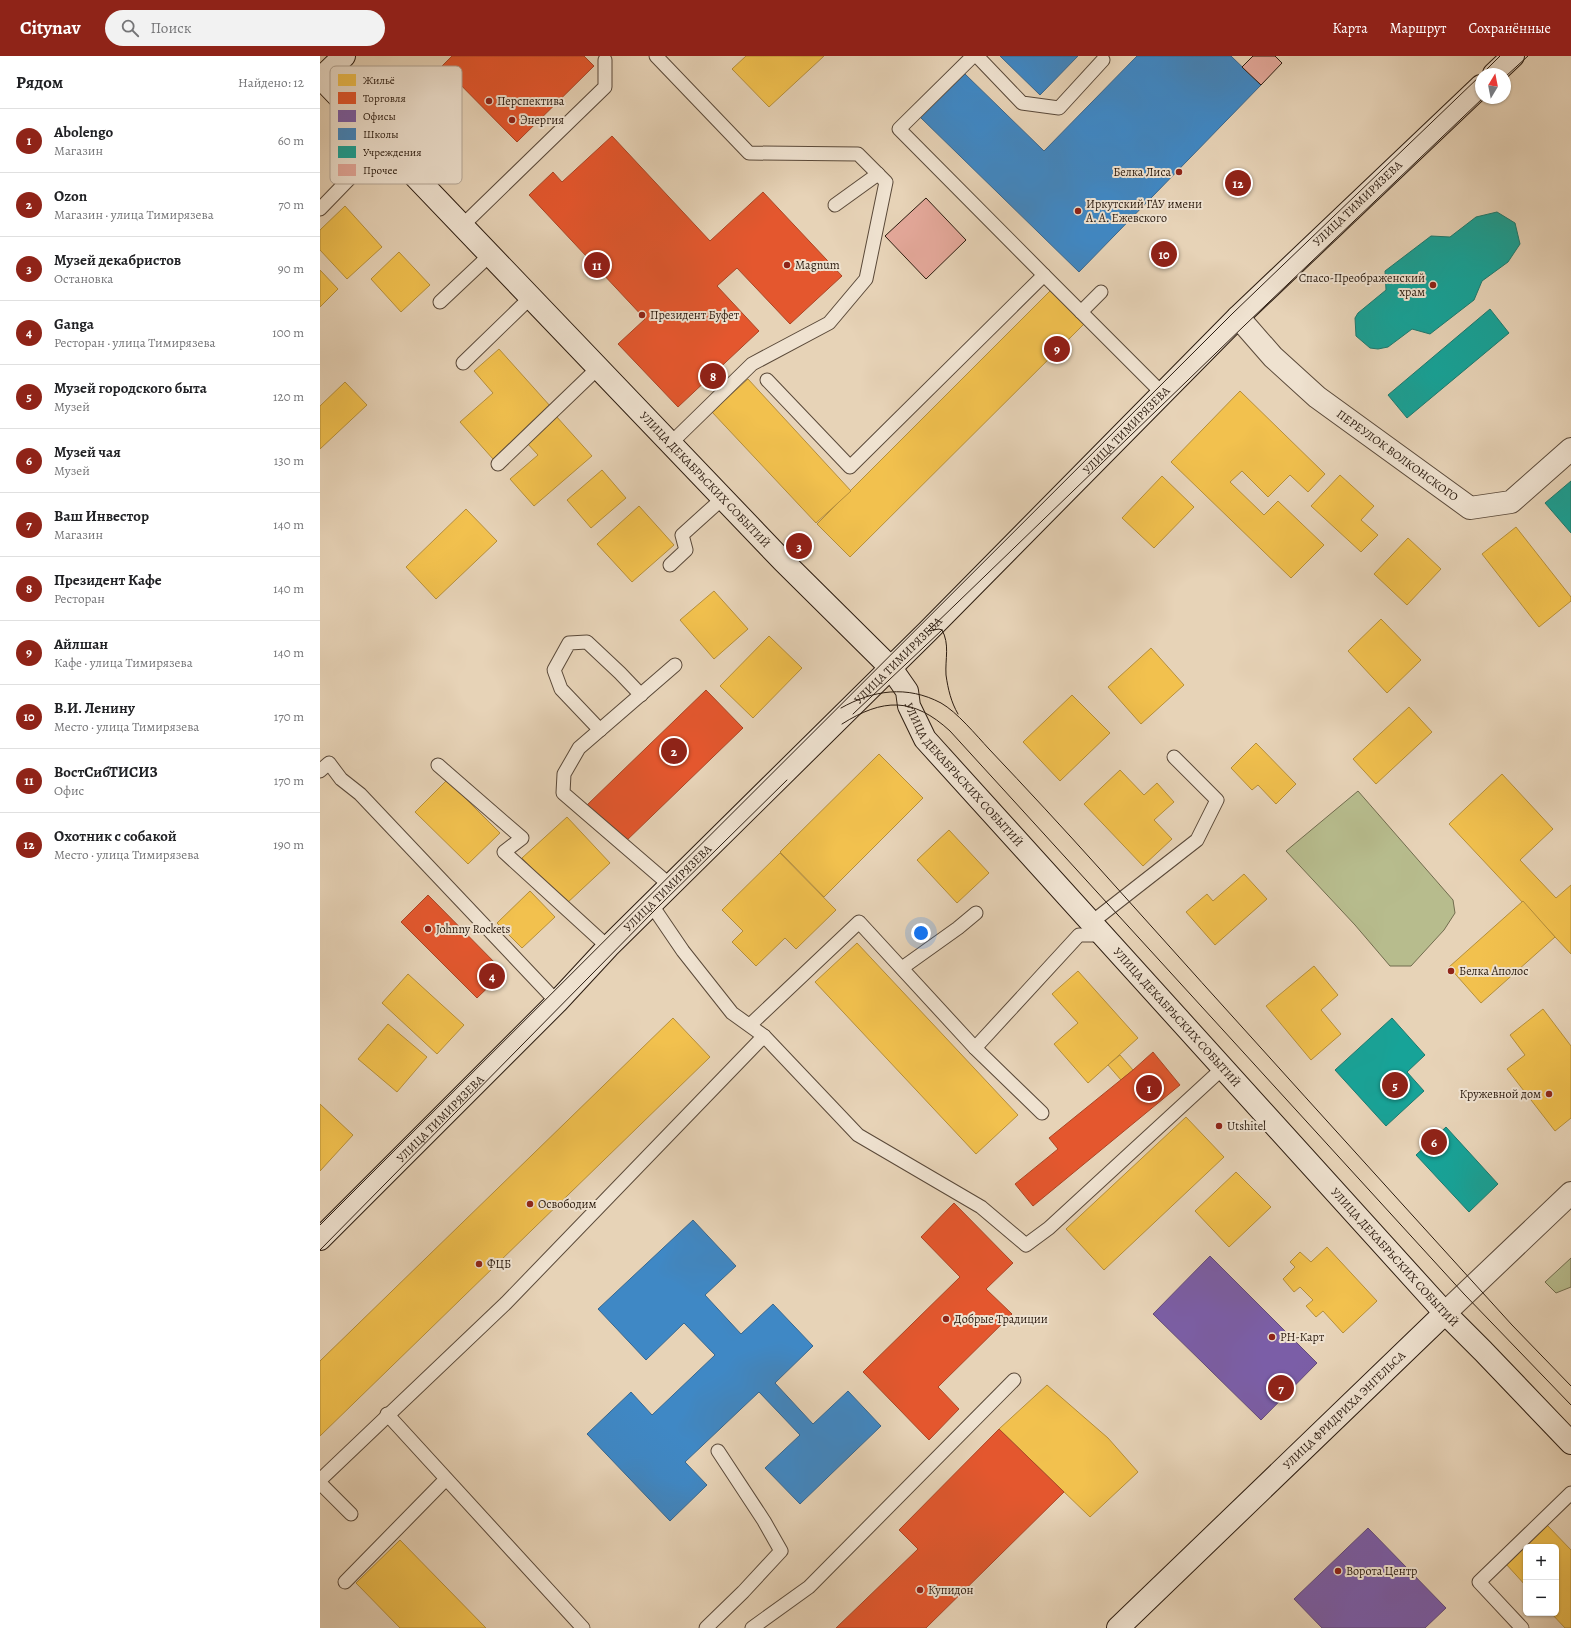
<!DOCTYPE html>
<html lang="ru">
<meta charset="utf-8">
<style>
:root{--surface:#fff;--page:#f2f2f2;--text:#202124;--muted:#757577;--line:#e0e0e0;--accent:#8f2418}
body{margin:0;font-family:Alegreya,serif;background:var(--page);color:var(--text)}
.controls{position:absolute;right:12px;bottom:12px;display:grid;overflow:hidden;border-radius:6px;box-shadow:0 1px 3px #0004}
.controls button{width:36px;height:36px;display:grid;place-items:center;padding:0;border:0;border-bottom:1px solid var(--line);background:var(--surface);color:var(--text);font:20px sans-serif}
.compass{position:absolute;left:1155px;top:12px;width:36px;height:36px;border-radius:50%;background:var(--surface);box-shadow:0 1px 3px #0004;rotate:10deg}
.you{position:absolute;left:601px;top:877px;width:14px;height:14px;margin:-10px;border:3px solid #fff;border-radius:50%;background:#1a73e8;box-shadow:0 0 0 6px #1a73e833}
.badge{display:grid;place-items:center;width:26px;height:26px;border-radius:50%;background:var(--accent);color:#fff;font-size:13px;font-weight:700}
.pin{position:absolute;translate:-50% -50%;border:2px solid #fff;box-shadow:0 1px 4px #0006}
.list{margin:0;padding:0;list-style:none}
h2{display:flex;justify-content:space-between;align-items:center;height:52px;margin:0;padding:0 16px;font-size:17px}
h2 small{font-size:13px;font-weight:400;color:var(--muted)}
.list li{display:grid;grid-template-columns:26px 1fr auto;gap:12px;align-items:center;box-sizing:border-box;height:64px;padding:0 16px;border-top:1px solid var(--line)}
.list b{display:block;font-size:15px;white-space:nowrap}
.list p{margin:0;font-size:13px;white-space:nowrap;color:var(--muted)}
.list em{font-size:13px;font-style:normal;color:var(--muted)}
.icon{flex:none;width:22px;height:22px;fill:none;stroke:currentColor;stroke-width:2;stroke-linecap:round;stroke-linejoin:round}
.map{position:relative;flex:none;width:1251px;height:1572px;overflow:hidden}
header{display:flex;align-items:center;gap:24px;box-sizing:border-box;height:56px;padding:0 20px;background:var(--accent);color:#fff}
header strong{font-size:19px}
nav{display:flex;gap:22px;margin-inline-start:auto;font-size:14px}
.search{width:280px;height:36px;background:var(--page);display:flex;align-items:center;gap:10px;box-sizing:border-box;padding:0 14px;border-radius:22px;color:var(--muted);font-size:15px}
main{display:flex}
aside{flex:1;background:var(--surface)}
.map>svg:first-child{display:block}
</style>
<header>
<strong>Citynav</strong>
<div class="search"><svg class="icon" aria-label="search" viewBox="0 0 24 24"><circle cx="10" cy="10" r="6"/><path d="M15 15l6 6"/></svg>Поиск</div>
<nav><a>Карта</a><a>Маршрут</a><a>Сохранённые</a></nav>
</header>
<main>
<aside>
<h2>Рядом<small>Найдено: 12</small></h2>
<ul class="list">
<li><span class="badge">1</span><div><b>Abolengo</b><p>Магазин</p></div><em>60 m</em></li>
<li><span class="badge">2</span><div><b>Ozon</b><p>Магазин · улица Тимирязева</p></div><em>70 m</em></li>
<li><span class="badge">3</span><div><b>Музей декабристов</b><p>Остановка</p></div><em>90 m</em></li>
<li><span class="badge">4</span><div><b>Ganga</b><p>Ресторан · улица Тимирязева</p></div><em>100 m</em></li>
<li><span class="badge">5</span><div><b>Музей городского быта</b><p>Музей</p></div><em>120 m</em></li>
<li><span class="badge">6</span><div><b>Музей чая</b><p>Музей</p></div><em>130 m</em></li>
<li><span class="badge">7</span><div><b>Ваш Инвестор</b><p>Магазин</p></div><em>140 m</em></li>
<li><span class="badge">8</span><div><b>Президент Кафе</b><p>Ресторан</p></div><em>140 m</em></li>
<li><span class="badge">9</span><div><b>Айлшан</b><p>Кафе · улица Тимирязева</p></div><em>140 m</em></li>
<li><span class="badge">10</span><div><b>В.И. Ленину</b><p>Место · улица Тимирязева</p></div><em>170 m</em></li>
<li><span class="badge">11</span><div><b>ВостСибТИСИЗ</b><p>Офис</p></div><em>170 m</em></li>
<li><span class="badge">12</span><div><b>Охотник с собакой</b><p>Место · улица Тимирязева</p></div><em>190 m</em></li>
</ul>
</aside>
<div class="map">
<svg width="1251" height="1572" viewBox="0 0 1251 1572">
<rect width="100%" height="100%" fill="#e7d3b7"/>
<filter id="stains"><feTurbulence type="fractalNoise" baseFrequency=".005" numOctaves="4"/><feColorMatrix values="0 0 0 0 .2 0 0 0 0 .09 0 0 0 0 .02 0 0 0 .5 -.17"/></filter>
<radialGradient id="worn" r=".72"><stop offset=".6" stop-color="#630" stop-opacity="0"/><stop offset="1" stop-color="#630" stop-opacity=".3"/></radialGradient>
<!-- green -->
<g fill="#b7bc8d" stroke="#716c4e">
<path d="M 1038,735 L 1133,844 L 1135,857 L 1124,874 L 1091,910 L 1070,910 L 1035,869 L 966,795 Z"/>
<path d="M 1251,1202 L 1251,1231 L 1236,1237 L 1225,1226 Z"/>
</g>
<!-- homes -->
<g fill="#f2c14e" stroke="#b68f3b">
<path d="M 426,0 L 504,0 L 449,51 L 412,13 Z"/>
<path d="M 25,150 L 62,191 L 27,223 L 0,194 L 0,174 Z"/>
<path d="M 79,196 L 110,229 L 81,256 L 51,223 Z"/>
<path d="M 0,214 L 18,233 L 0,251 Z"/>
<path d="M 731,234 L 765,267 L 530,501 L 497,468 Z"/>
<path d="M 179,293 L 231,351 L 173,403 L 140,366 L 173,337 L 154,315 Z"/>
<path d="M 428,323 L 531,435 L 496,467 L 392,356 Z"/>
<path d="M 25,326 L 47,349 L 0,393 L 0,350 Z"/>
<path d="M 920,335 L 1005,418 L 988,436 L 970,419 L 948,441 L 922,415 L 910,426 L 944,459 L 958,445 L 1004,489 L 971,522 L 851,406 Z"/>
<path d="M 236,360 L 272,400 L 214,450 L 190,423 L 218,399 L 206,386 Z"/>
<path d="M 282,414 L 306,442 L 271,472 L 247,444 Z"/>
<path d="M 1020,419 L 1054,450 L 1041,464 L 1058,479 L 1041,496 L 991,450 Z"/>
<path d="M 842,420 L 874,451 L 834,492 L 802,462 Z"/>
<path d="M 319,450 L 354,489 L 312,526 L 277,488 Z"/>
<path d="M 146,453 L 177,485 L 116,543 L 86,511 Z"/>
<path d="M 1196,471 L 1251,541 L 1251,545 L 1219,571 L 1162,498 Z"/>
<path d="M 1088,482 L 1121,513 L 1087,549 L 1054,518 Z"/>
<path d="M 394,535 L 428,573 L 394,603 L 360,564 Z"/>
<path d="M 1061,563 L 1101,604 L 1067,637 L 1028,595 Z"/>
<path d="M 449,580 L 482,612 L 433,662 L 400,630 Z"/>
<path d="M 831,592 L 864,629 L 821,668 L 788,631 Z"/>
<path d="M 752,639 L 790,677 L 740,725 L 703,686 Z"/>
<path d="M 1089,651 L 1112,676 L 1056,728 L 1033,703 Z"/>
<path d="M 936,687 L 976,728 L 956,748 L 938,729 L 932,734 L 911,712 Z"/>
<path d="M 559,698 L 603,742 L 504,841 L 460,796 Z"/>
<path d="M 800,714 L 824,739 L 837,727 L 854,746 L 834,764 L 852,783 L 823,810 L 764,748 Z"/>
<path d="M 1182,718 L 1233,773 L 1200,804 L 1236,842 L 1251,829 L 1251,898 L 1129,768 Z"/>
<path d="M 127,724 L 180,777 L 148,808 L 95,756 Z"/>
<path d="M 247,761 L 290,807 L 246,848 L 202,802 Z"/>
<path d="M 629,774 L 669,817 L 637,847 L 597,804 Z"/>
<path d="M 460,797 L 516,854 L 476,893 L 465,882 L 436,910 L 412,886 L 423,875 L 402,854 Z"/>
<path d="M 924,818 L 947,843 L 895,889 L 866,856 L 887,838 L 893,845 Z"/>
<path d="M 210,835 L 235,861 L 202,892 L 177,867 Z"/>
<path d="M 1203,845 L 1235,881 L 1161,947 L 1129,911 Z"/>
<path d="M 537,887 L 698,1059 L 656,1098 L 495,926 Z"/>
<path d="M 994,910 L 1018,939 L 1001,954 L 1021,978 L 991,1004 L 946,950 Z"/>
<path d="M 758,915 L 818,982 L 768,1027 L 734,988 L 758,967 L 732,938 Z"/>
<path d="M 88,918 L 144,969 L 117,998 L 62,947 Z"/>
<path d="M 1223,953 L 1251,990 L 1251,1062 L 1235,1075 L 1187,1013 L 1205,999 L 1190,979 Z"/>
<path d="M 353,962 L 390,1001 L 0,1380 L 0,1305 Z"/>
<path d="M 68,968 L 107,1001 L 77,1036 L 38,1003 Z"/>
<path d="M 800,999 L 813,1014 L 801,1024 L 788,1009 Z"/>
<path d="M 0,1048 L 33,1079 L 0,1115 Z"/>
<path d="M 866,1061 L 904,1101 L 784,1214 L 746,1173 Z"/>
<path d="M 916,1116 L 951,1151 L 909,1191 L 875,1155 Z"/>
<path d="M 1007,1191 L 1057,1245 L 1023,1277 L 1003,1255 L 996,1261 L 986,1250 L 993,1244 L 980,1231 L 974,1236 L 963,1223 L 975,1211 L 970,1206 L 980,1196 L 991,1206 Z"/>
<path d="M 727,1329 L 788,1382 L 818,1416 L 770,1461 L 679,1373 Z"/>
<path d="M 1227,1469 L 1251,1494 L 1251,1572 L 1245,1572 L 1231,1557 L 1236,1557 L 1236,1491 L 1206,1491 L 1206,1530 L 1186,1508 Z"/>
<path d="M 80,1484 L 166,1572 L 80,1572 L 36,1527 Z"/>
</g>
<!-- shops -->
<g fill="#e4572e" stroke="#ac4525">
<path d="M 132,0 L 264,0 L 274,10 L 197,86 L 122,10 Z"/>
<path d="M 292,80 L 390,185 L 443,136 L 522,220 L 470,268 L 417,212 L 397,230 L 439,275 L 358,351 L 298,288 L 325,263 L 209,139 L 233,116 L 242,126 Z"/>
<path d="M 386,634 L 423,672 L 304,787 L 267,749 Z"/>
<path d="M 108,839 L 184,916 L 157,942 L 81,866 Z"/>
<path d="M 833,996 L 860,1029 L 713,1150 L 695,1128 L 738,1093 L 729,1082 L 813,1014 Z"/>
<path d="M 634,1147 L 693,1207 L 666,1233 L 692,1258 L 618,1331 L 639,1353 L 609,1384 L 543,1316 L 640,1221 L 601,1181 Z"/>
<path d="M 679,1373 L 744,1436 L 606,1572 L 516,1572 L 598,1493 L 579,1474 Z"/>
</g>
<!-- offices -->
<g fill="#7b5ea7" stroke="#634a79">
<path d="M 890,1200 L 997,1307 L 941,1364 L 833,1258 Z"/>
<path d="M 1048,1472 L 1126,1552 L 1105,1572 L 1002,1572 L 974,1543 Z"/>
</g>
<!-- schools -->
<g fill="#3f88c5" stroke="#39678e">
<path d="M 680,0 L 758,0 L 720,39 Z"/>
<path d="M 817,0 L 911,0 L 941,29 L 759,216 L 600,61 L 644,17 L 724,95 Z"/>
<path d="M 373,1164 L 416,1210 L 385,1239 L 421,1278 L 453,1248 L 493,1290 L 455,1327 L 493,1368 L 528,1335 L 561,1370 L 480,1448 L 445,1412 L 480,1379 L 439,1336 L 365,1406 L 387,1429 L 350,1465 L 267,1378 L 311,1336 L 332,1359 L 395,1299 L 364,1267 L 326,1304 L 278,1253 Z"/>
</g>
<!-- public -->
<g fill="#17a398" stroke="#1d7a6f">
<path d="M 1177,156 L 1195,167 L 1200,188 L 1188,206 L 1162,225 L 1154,244 L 1110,278 L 1092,273 L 1068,291 L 1058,293 L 1050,292 L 1036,280 L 1035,262 L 1038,257 L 1066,234 L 1065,215 L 1111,180 L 1130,181 L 1156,161 Z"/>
<path d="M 1170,253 L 1189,277 L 1087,362 L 1068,339 Z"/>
<path d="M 1251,425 L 1251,477 L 1225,447 Z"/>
<path d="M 1072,962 L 1105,999 L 1087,1016 L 1104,1035 L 1066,1070 L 1015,1014 Z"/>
<path d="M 1126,1071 L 1178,1128 L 1149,1156 L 1096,1099 Z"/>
</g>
<!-- building -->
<g fill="#e4a89a" stroke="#2b1b0f">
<path d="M 933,0 L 955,0 L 962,7 L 941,29 L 922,11 Z"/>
<path d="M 606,142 L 646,184 L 606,223 L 565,180 Z"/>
</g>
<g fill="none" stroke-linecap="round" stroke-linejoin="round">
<!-- lane casing -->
<g stroke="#5a4939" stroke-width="15">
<g id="lane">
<path d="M 336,0 L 429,97 L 538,98 L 566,126 L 546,223 L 509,267 L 432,308 L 350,388"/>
<path d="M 653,0 L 579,73 L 724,219"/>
<path d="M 657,0 L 702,47 L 739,52 L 783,4"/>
<path d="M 515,149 L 558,118"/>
<path d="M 0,153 L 64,87"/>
<path d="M 143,169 L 285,31 L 285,4"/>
<path d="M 120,246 L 171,198"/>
<path d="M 761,256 L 781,236"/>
<path d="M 143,307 L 211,241"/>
<path d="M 447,324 L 530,411 L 724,219 L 843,338"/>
<path d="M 178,408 L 278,312"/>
<path d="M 350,509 L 366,494 L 362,479 L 403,442"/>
<path d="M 280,674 L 241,633 L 234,614 L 249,587 L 267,586 L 300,617 L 321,639"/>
<path d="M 118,709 L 202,782 L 184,796 L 288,891"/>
<path d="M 0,715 L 9,707 L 21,723 L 40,738 L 237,946"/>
<path d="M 351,830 L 243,737 L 244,718 L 259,692 L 355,609"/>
<path d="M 331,848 L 363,895 L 412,957 L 444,980 L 538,1079 L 661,1151 L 706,1189 L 729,1172 L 903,1012"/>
<path d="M 772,866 L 877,784 L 897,744 L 854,701"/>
<path d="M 582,912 L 638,872 L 656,857"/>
<path d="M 430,969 L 539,866 L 655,992 L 722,1057"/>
<path d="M 655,992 L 759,879 L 784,879"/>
<path d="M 67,1358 L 263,1572"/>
<path d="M 0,1424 L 186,1247 L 444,980"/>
<path d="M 0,1427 L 31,1458"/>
<path d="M 25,1526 L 126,1423"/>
<path d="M 386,1572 L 423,1536 L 461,1495 L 444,1465 L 398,1395"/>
<path d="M 432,1572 L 489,1531 L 694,1324"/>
<path d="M 1202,1572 L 1159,1526 L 1251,1437"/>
</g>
</g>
<!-- street casing -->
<g stroke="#5a4939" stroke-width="24">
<g id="street">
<path id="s1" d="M 918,261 L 953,301 L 997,341 L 1150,452 L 1191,446 L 1251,393"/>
<path d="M 1125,1257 L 1251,1137"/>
</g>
</g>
<!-- secondary casing -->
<g stroke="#2b1b0f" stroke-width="24">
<g id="secondary">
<path d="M 1174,18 L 1193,0"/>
<path id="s2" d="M 0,21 L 463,505 L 571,612 L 587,635 L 589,650 L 605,683 L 1125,1257 L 1163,1295 L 1251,1387"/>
<path d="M 0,23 L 24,0"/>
<path id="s3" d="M 0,1183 L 237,946 L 288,891 L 608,575 L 918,261 L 1161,30"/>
<path id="s4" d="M 798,1572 L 1125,1257"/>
</g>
</g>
<!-- lane -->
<use href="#lane" stroke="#efe2d0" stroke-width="13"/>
<!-- street -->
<use href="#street" stroke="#efe2d0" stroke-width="22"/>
<!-- secondary -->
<use href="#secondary" stroke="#efe2d0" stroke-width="22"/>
<!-- tram -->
<g stroke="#2b1b0f" stroke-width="1">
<path d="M 1162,18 L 1180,0"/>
<path d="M 1185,21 L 1208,0"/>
<path d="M 622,574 L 619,573 L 608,575 L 925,269 L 1163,42"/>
<path d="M 622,574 C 630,588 625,603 626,619 C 628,633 631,646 638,658"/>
<path d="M 521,652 C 553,634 587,629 621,647 C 637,656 656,679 669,693 C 706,732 743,772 779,812 C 916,965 1054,1117 1192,1269 L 1251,1330"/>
<path d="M 533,658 L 622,574"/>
<path d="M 522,668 C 563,642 593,641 630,675 L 1144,1238 L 1251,1349"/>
<path d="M 0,1169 L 913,257 L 1161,19"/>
<path d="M 0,1194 L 336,853 L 467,724"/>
</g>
</g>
<!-- markers -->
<g fill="#8f2418" stroke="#efe2d0" stroke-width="1.5">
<circle cx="169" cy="45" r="4"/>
<circle cx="192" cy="64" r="4"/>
<circle cx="859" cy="116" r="4"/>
<circle cx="758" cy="155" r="4"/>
<circle cx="467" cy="209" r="4"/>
<circle cx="1113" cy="229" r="4"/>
<circle cx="322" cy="259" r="4"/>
<circle cx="108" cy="873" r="4"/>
<circle cx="1131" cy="915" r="4"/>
<circle cx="1229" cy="1038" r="4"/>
<circle cx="899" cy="1070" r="4"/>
<circle cx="210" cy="1148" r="4"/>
<circle cx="159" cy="1208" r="4"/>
<circle cx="626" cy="1263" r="4"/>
<circle cx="952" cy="1281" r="4"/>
<circle cx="1018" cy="1515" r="4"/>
<circle cx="600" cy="1534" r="4"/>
</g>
<g text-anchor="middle" stroke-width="4" stroke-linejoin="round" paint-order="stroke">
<!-- poi labels -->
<g font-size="12" fill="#2b1b0f" stroke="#efe2d0" text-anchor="start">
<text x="177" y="49">Перспектива</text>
<text x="200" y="68">Энергия</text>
<text x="851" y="120" text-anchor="end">Белка Лиса</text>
<text x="766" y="152">Иркутский ГАУ имени<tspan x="766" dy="14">А. А. Ежевского</tspan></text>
<text x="475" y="213">Magnum</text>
<text x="1105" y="226" text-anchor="end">Спасо-Преображенский<tspan x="1105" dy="14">храм</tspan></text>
<text x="330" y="263">Президент Буфет</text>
<text x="116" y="877">Johnny Rockets</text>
<text x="1139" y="919">Белка Аполос</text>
<text x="1221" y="1042" text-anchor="end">Кружевной дом</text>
<text x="907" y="1074">Utshitel</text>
<text x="218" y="1152">Освободим</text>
<text x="167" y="1212">ФЦБ</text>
<text x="634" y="1267">Добрые Традиции</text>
<text x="960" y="1285">РН-Карт</text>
<text x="1026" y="1519">Ворота Центр</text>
<text x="608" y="1538">Купидон</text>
</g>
<!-- street labels -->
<g font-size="12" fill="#2b1b0f" stroke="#efe2d0">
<text dy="4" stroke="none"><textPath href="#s3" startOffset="1466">УЛИЦА ТИМИРЯЗЕВА</textPath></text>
<text dy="4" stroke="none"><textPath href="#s3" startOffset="1142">УЛИЦА ТИМИРЯЗЕВА</textPath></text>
<text dy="4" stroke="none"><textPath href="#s1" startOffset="212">ПЕРЕУЛОК ВОЛКОНСКОГО</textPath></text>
<text dy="4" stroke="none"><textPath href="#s2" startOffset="557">УЛИЦА ДЕКАБРЬСКИХ СОБЫТИЙ</textPath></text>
<text dy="4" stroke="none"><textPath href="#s3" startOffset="818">УЛИЦА ТИМИРЯЗЕВА</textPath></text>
<text dy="4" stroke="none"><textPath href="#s2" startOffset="953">УЛИЦА ДЕКАБРЬСКИХ СОБЫТИЙ</textPath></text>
<text dy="4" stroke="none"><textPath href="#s3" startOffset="494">УЛИЦА ТИМИРЯЗЕВА</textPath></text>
<text dy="4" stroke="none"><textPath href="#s2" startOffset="1277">УЛИЦА ДЕКАБРЬСКИХ СОБЫТИЙ</textPath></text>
<text dy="4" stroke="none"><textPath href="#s3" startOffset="170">УЛИЦА ТИМИРЯЗЕВА</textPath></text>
<text dy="4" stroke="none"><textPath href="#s2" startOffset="1601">УЛИЦА ДЕКАБРЬСКИХ СОБЫТИЙ</textPath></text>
<text dy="4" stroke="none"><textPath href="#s4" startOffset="314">УЛИЦА ФРИДРИХА ЭНГЕЛЬСА</textPath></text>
</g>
</g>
<!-- legend -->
<rect x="10" y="10" width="132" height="118" rx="6" fill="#efe2d0" stroke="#b4a696" stroke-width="1"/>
<rect x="18" y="18" width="18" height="12" fill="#f2c14e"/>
<rect x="18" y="36" width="18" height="12" fill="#e4572e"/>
<rect x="18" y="54" width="18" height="12" fill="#7b5ea7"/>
<rect x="18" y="72" width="18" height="12" fill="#3f88c5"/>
<rect x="18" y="90" width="18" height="12" fill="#17a398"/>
<rect x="18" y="108" width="18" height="12" fill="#e4a89a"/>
<g font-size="11" fill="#2b1b0f">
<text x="43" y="28">Жильё</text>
<text x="43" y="46">Торговля</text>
<text x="43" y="64">Офисы</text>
<text x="43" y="82">Школы</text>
<text x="43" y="100">Учреждения</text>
<text x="43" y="118">Прочее</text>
</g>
<rect width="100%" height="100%" filter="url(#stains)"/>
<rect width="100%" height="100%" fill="url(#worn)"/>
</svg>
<div class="controls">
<button>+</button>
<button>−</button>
</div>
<svg class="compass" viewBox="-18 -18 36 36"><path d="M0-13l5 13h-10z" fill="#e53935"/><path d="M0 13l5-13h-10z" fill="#757577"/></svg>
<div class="you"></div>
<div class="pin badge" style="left:829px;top:1032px">1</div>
<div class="pin badge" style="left:354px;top:695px">2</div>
<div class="pin badge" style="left:479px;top:490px">3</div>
<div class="pin badge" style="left:172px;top:920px">4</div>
<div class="pin badge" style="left:1075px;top:1029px">5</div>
<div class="pin badge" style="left:1114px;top:1086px">6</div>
<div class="pin badge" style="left:961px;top:1332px">7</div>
<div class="pin badge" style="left:393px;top:320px">8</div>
<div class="pin badge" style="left:737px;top:293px">9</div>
<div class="pin badge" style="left:844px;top:198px">10</div>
<div class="pin badge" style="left:277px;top:209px">11</div>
<div class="pin badge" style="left:918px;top:127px">12</div>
</div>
</main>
